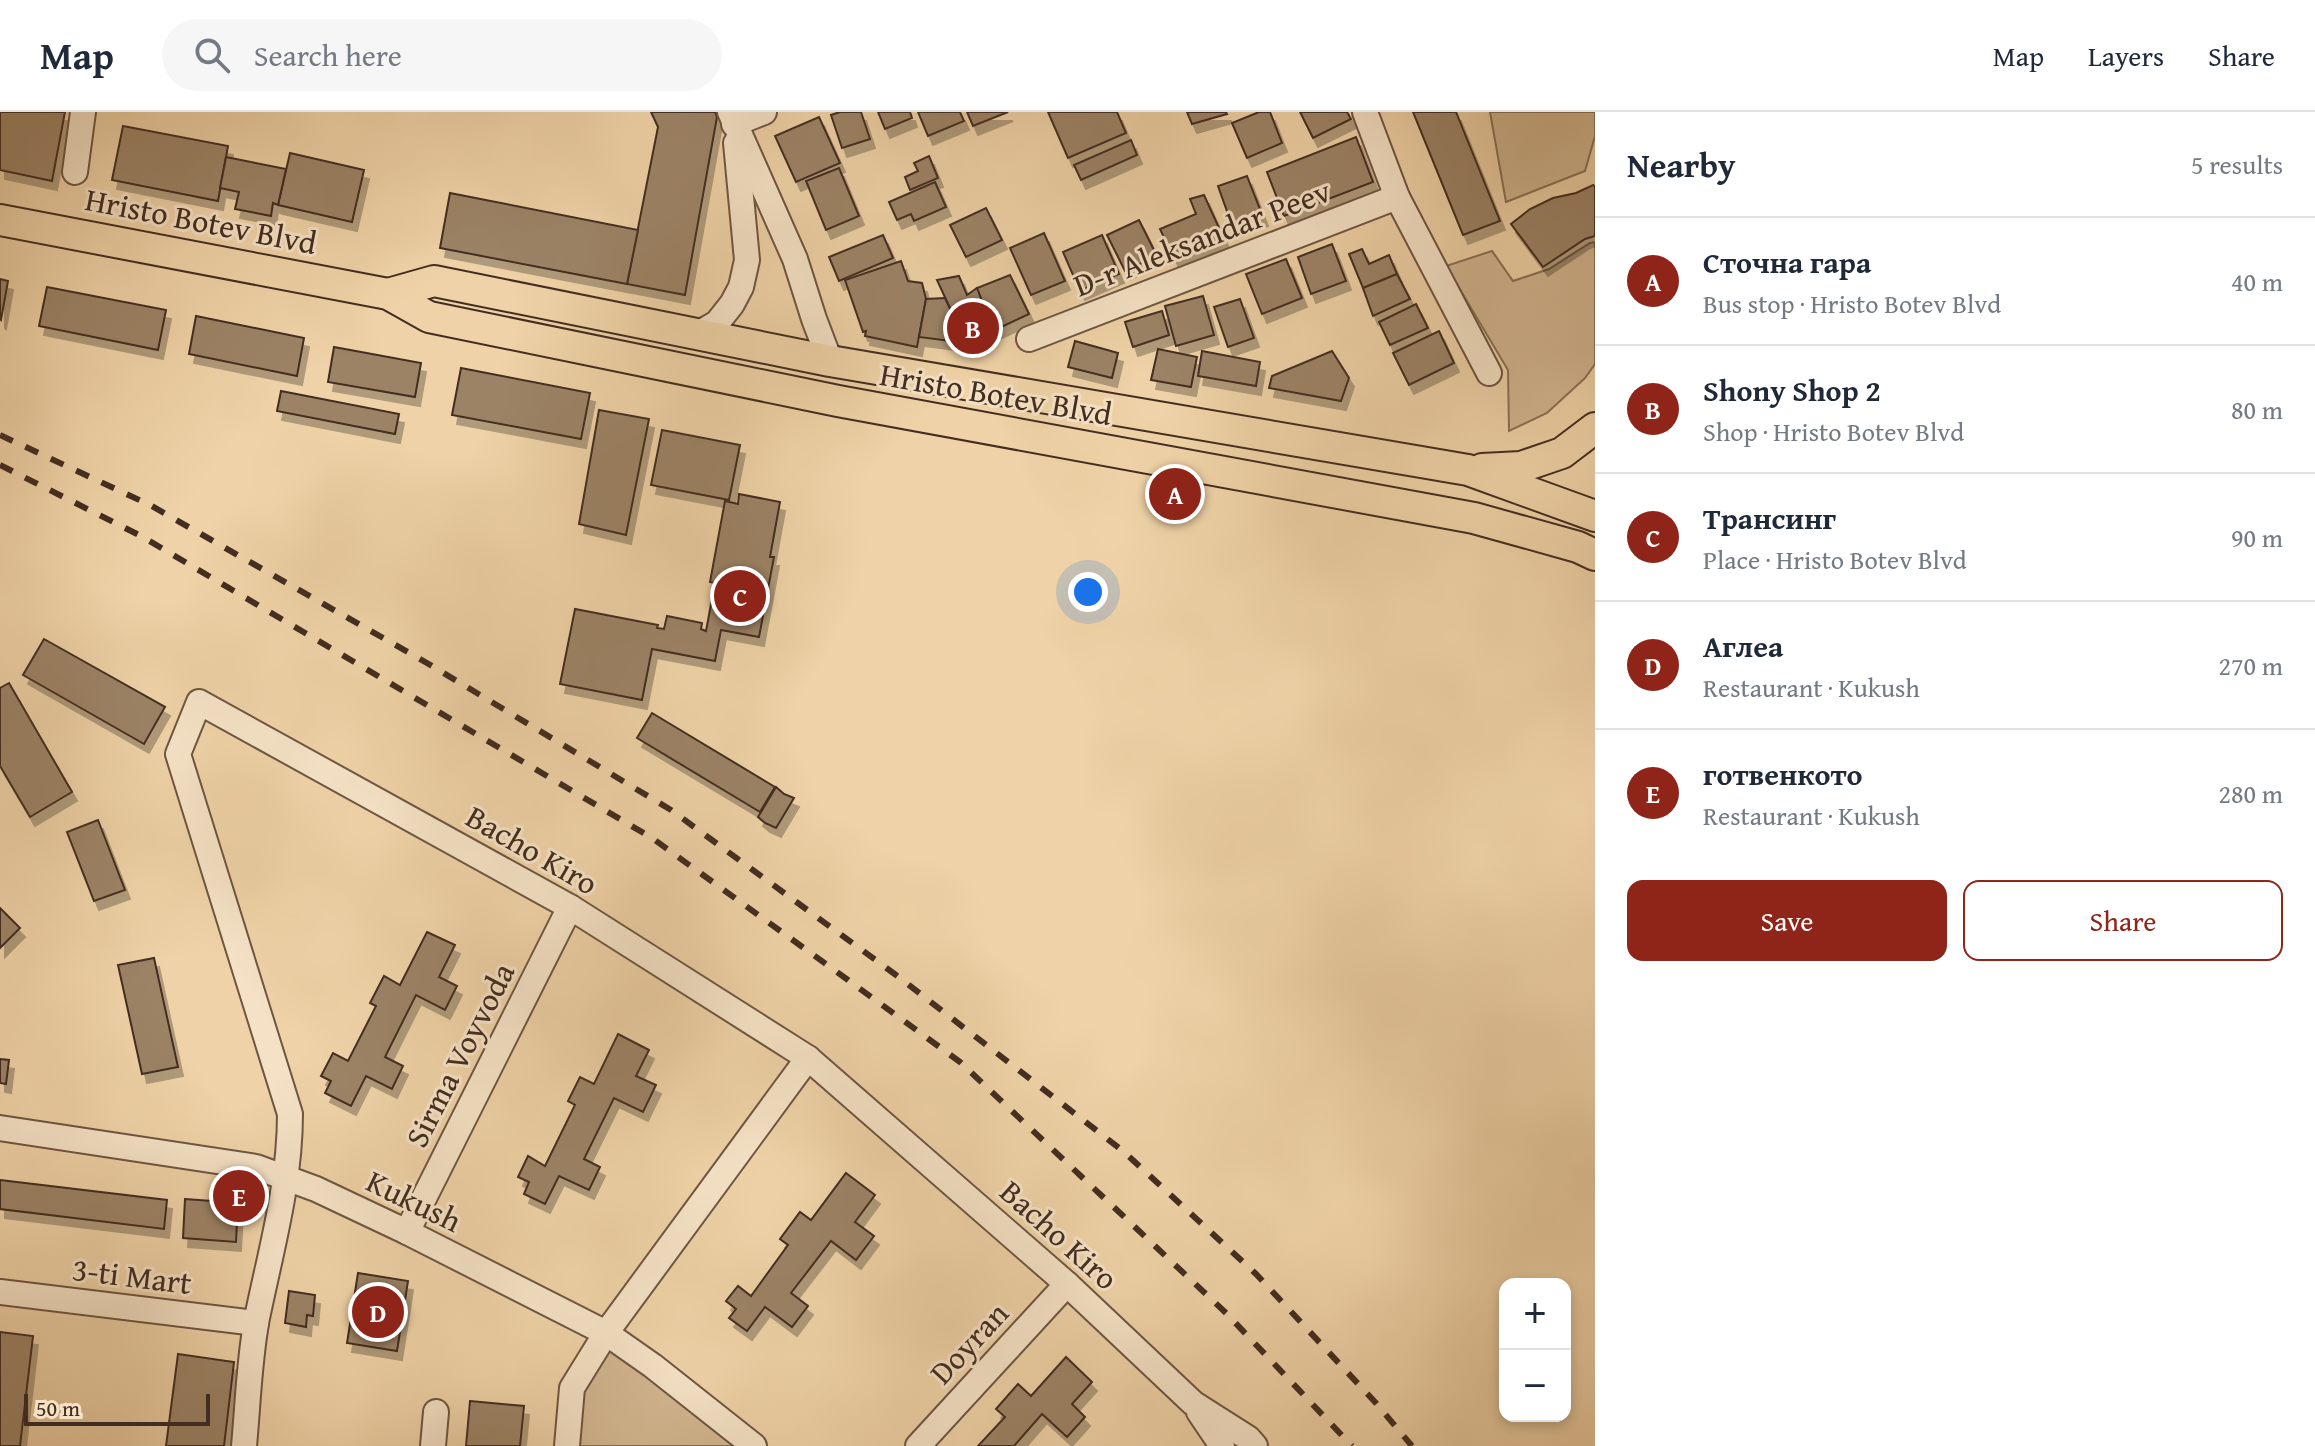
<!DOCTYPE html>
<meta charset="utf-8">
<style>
:root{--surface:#fff;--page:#f6f6f7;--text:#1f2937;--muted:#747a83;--line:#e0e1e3;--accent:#8f2418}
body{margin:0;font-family:"Gentium Book Plus",serif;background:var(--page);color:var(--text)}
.controls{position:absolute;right:24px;bottom:24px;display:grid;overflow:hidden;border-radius:16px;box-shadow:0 4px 12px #0003}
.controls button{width:72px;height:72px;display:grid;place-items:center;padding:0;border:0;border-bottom:2px solid var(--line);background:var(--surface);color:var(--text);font:40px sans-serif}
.scale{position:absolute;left:24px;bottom:20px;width:186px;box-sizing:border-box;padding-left:8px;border:4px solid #432d20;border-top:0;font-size:22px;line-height:28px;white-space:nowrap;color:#432d20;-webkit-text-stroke:6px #f5e2c6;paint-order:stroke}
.you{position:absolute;left:1088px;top:480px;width:28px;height:28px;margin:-20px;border:6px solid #fff;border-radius:50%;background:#1a73e8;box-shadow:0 0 0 12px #1a73e833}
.badge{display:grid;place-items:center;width:52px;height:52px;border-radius:50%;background:var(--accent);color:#fff;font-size:26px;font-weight:700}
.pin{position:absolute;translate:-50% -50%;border:4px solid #fff;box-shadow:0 2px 8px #0006}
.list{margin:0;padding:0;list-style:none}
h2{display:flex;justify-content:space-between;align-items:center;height:104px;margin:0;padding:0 32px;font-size:34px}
h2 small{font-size:26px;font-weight:400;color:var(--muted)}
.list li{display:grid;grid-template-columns:52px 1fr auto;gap:24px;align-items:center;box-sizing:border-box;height:128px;padding:0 32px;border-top:2px solid var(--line)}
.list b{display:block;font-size:30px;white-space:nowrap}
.list p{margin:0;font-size:26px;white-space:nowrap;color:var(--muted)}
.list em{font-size:26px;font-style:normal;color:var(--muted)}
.actions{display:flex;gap:16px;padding:24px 32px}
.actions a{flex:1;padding:18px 0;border:2px solid var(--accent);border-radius:16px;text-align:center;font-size:28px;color:var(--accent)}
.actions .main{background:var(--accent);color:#fff}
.icon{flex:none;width:44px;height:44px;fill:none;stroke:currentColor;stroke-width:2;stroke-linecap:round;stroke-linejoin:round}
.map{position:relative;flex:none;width:1595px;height:1334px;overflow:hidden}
header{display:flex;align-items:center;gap:48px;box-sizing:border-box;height:112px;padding:0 40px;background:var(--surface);border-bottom:2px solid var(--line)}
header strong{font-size:38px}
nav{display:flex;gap:44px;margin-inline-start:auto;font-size:28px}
.search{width:560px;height:72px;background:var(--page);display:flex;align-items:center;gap:20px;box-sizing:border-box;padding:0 28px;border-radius:44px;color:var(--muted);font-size:30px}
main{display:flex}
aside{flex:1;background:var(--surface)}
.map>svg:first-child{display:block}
</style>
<header>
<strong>Map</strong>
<div class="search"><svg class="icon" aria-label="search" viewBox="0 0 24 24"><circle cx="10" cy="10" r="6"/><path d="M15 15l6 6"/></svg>Search here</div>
<nav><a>Map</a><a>Layers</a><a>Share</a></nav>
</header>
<main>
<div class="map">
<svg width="1595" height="1334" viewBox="0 0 1595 1334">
<defs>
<filter id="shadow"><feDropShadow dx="5" dy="9" stdDeviation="0" flood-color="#0004"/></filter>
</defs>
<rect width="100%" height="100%" fill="#efd2a7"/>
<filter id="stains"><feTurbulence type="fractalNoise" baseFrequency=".0025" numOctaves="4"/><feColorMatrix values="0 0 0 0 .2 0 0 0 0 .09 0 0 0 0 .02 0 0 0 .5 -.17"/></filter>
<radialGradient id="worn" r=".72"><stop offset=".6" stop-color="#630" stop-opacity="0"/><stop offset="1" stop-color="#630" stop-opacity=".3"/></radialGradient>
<!-- green -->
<g fill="#d2b690" stroke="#8a7258" stroke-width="2">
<path d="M 1490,0 L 1595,0 L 1595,24 L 1585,59 L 1506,90 Z"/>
<path d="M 1595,130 L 1595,252 L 1585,266 L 1547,301 L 1509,319 L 1508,258 L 1446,154 L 1492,139 L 1513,169 L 1549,157 L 1590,131 Z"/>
<path d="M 607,1235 L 653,1254 L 737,1334 L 579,1334 L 585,1250 Z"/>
</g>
<!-- building -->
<g fill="#9c8366" stroke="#432d20" stroke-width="2" filter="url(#shadow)">
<path d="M 0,0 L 65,0 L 52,69 L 0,58 Z"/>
<path d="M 651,0 L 715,0 L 717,5 L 685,183 L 627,172 L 658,15 Z"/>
<path d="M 840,0 L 861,0 L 870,27 L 842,36 L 831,3 Z"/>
<path d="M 878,0 L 910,0 L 912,6 L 885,17 Z"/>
<path d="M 918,0 L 960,0 L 964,9 L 928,24 Z"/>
<path d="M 967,0 L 1008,0 L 973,14 Z"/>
<path d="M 1048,0 L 1117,0 L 1126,21 L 1068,46 Z"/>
<path d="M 1187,0 L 1226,0 L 1227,2 L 1192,12 Z"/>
<path d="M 1259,0 L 1270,0 L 1282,31 L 1247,46 L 1232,11 Z"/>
<path d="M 1300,0 L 1347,0 L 1351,7 L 1313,26 Z"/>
<path d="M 1413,0 L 1456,0 L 1500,109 L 1463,123 Z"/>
<path d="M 819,5 L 840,51 L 796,70 L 775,24 Z"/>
<path d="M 123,14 L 228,34 L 218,89 L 112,68 Z"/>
<path d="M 1356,25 L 1373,70 L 1284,104 L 1267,60 Z"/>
<path d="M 1131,28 L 1137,43 L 1081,68 L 1074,53 Z"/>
<path d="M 290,41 L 364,58 L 352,110 L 278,93 Z"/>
<path d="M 929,44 L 938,66 L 910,78 L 905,65 L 918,59 L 914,51 Z"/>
<path d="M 226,45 L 286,57 L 278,93 L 273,91 L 271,104 L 235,97 L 239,80 L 220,76 Z"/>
<path d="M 839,56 L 859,104 L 826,118 L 806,69 Z"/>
<path d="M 1247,64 L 1263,105 L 1233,116 L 1218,74 Z"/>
<path d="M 935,70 L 946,95 L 914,109 L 911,102 L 897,108 L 889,90 Z"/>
<path d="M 1593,73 L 1595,74 L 1595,124 L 1585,127 L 1543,155 L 1511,112 L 1530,97 L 1553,86 L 1576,81 Z"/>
<path d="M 450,81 L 638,118 L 627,172 L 440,136 Z"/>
<path d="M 1204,83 L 1224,127 L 1175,149 L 1160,117 L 1196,102 L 1190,87 Z"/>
<path d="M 986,96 L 1002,128 L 966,145 L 950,113 Z"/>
<path d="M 1139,108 L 1157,144 L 1125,159 L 1107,123 Z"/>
<path d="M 1044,121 L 1065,169 L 1031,183 L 1010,136 Z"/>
<path d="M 883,123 L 893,146 L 839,169 L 829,145 Z"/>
<path d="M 1102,123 L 1119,162 L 1080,179 L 1063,140 Z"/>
<path d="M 1332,132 L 1346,169 L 1311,182 L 1298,145 Z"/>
<path d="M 1362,137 L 1369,152 L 1389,143 L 1397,162 L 1363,176 L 1349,142 Z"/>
<path d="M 1286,147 L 1302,186 L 1262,202 L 1246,162 Z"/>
<path d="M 901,149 L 908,169 L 922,171 L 926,187 L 917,235 L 865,224 L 866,219 L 863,220 L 845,168 Z"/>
<path d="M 1397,162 L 1410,187 L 1373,204 L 1363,176 Z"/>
<path d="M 1010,163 L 1029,202 L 993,219 L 977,176 Z"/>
<path d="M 959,164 L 967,183 L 977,176 L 993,219 L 966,231 L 937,168 Z"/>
<path d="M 0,167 L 8,169 L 1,208 L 0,207 Z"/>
<path d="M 47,175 L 166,198 L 158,238 L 39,214 Z"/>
<path d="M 1203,184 L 1214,223 L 1176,234 L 1165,194 Z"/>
<path d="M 945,186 L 966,231 L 919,225 L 926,187 Z"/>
<path d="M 1240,187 L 1254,226 L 1228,235 L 1214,195 Z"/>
<path d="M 1416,192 L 1428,216 L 1390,233 L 1379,210 Z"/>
<path d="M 1162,199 L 1169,223 L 1133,235 L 1125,210 Z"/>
<path d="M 196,204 L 304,226 L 297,264 L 189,242 Z"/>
<path d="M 1439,219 L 1454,251 L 1409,273 L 1393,241 Z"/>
<path d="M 1075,229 L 1118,241 L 1112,266 L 1068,255 Z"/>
<path d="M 334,235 L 421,251 L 415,285 L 328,270 Z"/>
<path d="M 1158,237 L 1197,245 L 1191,275 L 1151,268 Z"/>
<path d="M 1202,239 L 1260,250 L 1256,274 L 1198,264 Z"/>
<path d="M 1332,239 L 1349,266 L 1341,289 L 1269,276 L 1272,264 Z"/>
<path d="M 461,256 L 590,281 L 581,327 L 452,303 Z"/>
<path d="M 281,279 L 399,302 L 395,322 L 277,299 Z"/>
<path d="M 599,298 L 649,307 L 626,423 L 579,412 Z"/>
<path d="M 662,318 L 740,333 L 729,388 L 651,373 Z"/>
<path d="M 739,382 L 780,390 L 770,445 L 774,445 L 759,525 L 721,518 L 715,549 L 652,537 L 642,588 L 560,572 L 575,497 L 658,513 L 657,516 L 664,517 L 667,504 L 702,511 L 701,517 L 706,519 L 715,471 L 710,470 L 725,389 L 738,392 Z"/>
<path d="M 44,527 L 165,595 L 144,632 L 23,563 Z"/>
<path d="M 9,571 L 72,680 L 30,705 L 0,654 L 0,576 Z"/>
<path d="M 652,601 L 775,675 L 760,700 L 637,626 Z"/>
<path d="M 776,675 L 784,682 L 794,686 L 776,716 L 765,711 L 758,705 Z"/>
<path d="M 98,708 L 125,778 L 94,789 L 67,720 Z"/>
<path d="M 0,796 L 20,816 L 0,836 Z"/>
<path d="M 427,820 L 455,833 L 439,865 L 457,874 L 445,898 L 416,883 L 385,945 L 403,954 L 392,977 L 366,964 L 351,994 L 325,981 L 331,969 L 321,964 L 333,941 L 348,949 L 376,894 L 370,891 L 384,864 L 400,873 Z"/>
<path d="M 154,846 L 178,955 L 142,962 L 118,853 Z"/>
<path d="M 618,922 L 649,938 L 636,964 L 656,973 L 643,1000 L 614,986 L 584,1047 L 600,1055 L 589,1078 L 559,1064 L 545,1092 L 524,1082 L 529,1070 L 518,1065 L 528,1044 L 545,1054 L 575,993 L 568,989 L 580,965 L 594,972 Z"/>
<path d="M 0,947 L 9,948 L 6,972 L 0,971 Z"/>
<path d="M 846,1061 L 875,1083 L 855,1110 L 874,1124 L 856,1148 L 831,1129 L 791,1181 L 808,1194 L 792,1215 L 765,1195 L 747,1219 L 729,1206 L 736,1197 L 726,1189 L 738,1174 L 751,1184 L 788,1133 L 780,1127 L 800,1100 L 811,1108 Z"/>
<path d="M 0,1068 L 167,1088 L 164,1117 L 0,1097 Z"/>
<path d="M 185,1087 L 238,1091 L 236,1130 L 183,1126 Z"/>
<path d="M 358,1161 L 408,1169 L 397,1239 L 347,1231 Z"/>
<path d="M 289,1179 L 315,1183 L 313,1204 L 307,1203 L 306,1215 L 285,1211 Z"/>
<path d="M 0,1220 L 33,1224 L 20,1334 L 0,1334 Z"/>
<path d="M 178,1242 L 234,1250 L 224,1334 L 166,1334 Z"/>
<path d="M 1066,1245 L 1092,1270 L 1072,1292 L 1085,1305 L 1067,1325 L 1042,1302 L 1014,1334 L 978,1334 L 1005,1305 L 996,1297 L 1018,1272 L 1031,1284 Z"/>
<path d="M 470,1289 L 524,1294 L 520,1334 L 466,1334 Z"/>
</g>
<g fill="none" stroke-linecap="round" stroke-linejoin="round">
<!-- minor casing -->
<g stroke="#6e5642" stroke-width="28">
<g id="minor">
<path d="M 730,0 L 795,147 L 814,207 L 830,249"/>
<path d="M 1365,0 L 1397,85 L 1489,261"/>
<path d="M 734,12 L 764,0"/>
<path d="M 75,60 L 83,0"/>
<path d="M 696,223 L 717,211 L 732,192 L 741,175 L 747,148 L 736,31"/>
<path d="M 1029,227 L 1397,85"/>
<path d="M 0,1016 L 256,1055 L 316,1077 L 407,1120 L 606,1221 L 653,1254 L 754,1334"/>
<path d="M 407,1120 L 570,795"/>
<path d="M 0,1180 L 256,1211"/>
<path d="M 1199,1300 L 1222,1334"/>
<path d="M 244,1334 C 248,1292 249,1248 257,1206 C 271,1138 290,1072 290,1002 L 178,642 L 199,590 L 570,795 L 808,946 L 1067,1172 L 1193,1291 L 1248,1326 L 1255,1334"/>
<path d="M 433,1334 L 436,1300"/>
<path d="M 567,1334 L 572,1276 L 606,1221 L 808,946"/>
<path d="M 918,1334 L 1067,1172"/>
</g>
</g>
<!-- major casing -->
<g stroke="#432d20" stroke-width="34">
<g id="major">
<path d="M 0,108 L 388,182 L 429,205 L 838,289 L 1474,406 L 1578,435 L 1595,443"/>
<path d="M 388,182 L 434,169 L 830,249 L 1468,358 L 1595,404"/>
<path d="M 1482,357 L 1521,355 L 1562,341 L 1595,316"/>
</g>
</g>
<!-- minor -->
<use href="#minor" stroke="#f5e2c6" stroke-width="24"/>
<!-- major -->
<use href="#major" stroke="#efd2a7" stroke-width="30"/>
<!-- rail -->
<g stroke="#432d20" stroke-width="6" stroke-dasharray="14 14" stroke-linecap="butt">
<path d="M 0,323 L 150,393 L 427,551 L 671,698 L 896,863 L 1123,1039 L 1256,1162 L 1375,1290 L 1412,1334"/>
<path d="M 0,353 L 141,424 L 652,726 L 848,868 L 960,950 L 1226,1201 L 1352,1334"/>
</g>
</g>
<g text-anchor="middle" stroke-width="6" stroke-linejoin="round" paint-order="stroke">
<!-- street labels -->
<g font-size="32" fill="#432d20" stroke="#f5e2c6">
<text transform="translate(201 109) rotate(11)" y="11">Hristo Botev Blvd</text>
<text transform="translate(1202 126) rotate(-21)" y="11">D-r Aleksandar Peev</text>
<text transform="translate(996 282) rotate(10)" y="11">Hristo Botev Blvd</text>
<text transform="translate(532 738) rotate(30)" y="11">Bacho Kiro</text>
<text transform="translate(460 943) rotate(-63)" y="11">Sirma Voyvoda</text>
<text transform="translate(414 1089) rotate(26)" y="11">Kukush</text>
<text transform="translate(1059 1123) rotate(42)" y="11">Bacho Kiro</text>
<text transform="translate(132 1164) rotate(7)" y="11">3-ti Mart</text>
<text transform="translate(969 1231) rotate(-47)" y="11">Doyran</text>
</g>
</g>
<rect width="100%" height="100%" filter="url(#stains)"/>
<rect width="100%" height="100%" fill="url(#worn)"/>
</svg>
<div class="controls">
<button>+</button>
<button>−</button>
</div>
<div class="scale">50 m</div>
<div class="you"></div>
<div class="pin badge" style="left:1175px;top:382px">A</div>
<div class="pin badge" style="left:973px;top:216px">B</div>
<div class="pin badge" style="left:740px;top:484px">C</div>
<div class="pin badge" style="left:378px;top:1200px">D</div>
<div class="pin badge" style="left:239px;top:1084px">E</div>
</div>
<aside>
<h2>Nearby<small>5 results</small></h2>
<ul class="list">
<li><span class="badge">A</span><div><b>Сточна гара</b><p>Bus stop · Hristo Botev Blvd</p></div><em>40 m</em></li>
<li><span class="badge">B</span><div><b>Shony Shop 2</b><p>Shop · Hristo Botev Blvd</p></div><em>80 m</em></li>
<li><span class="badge">C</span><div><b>Трансинг</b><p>Place · Hristo Botev Blvd</p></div><em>90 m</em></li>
<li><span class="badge">D</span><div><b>Аглеа</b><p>Restaurant · Kukush</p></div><em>270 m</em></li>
<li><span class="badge">E</span><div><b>готвенкото</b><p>Restaurant · Kukush</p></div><em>280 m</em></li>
</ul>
<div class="actions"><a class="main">Save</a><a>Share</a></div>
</aside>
</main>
